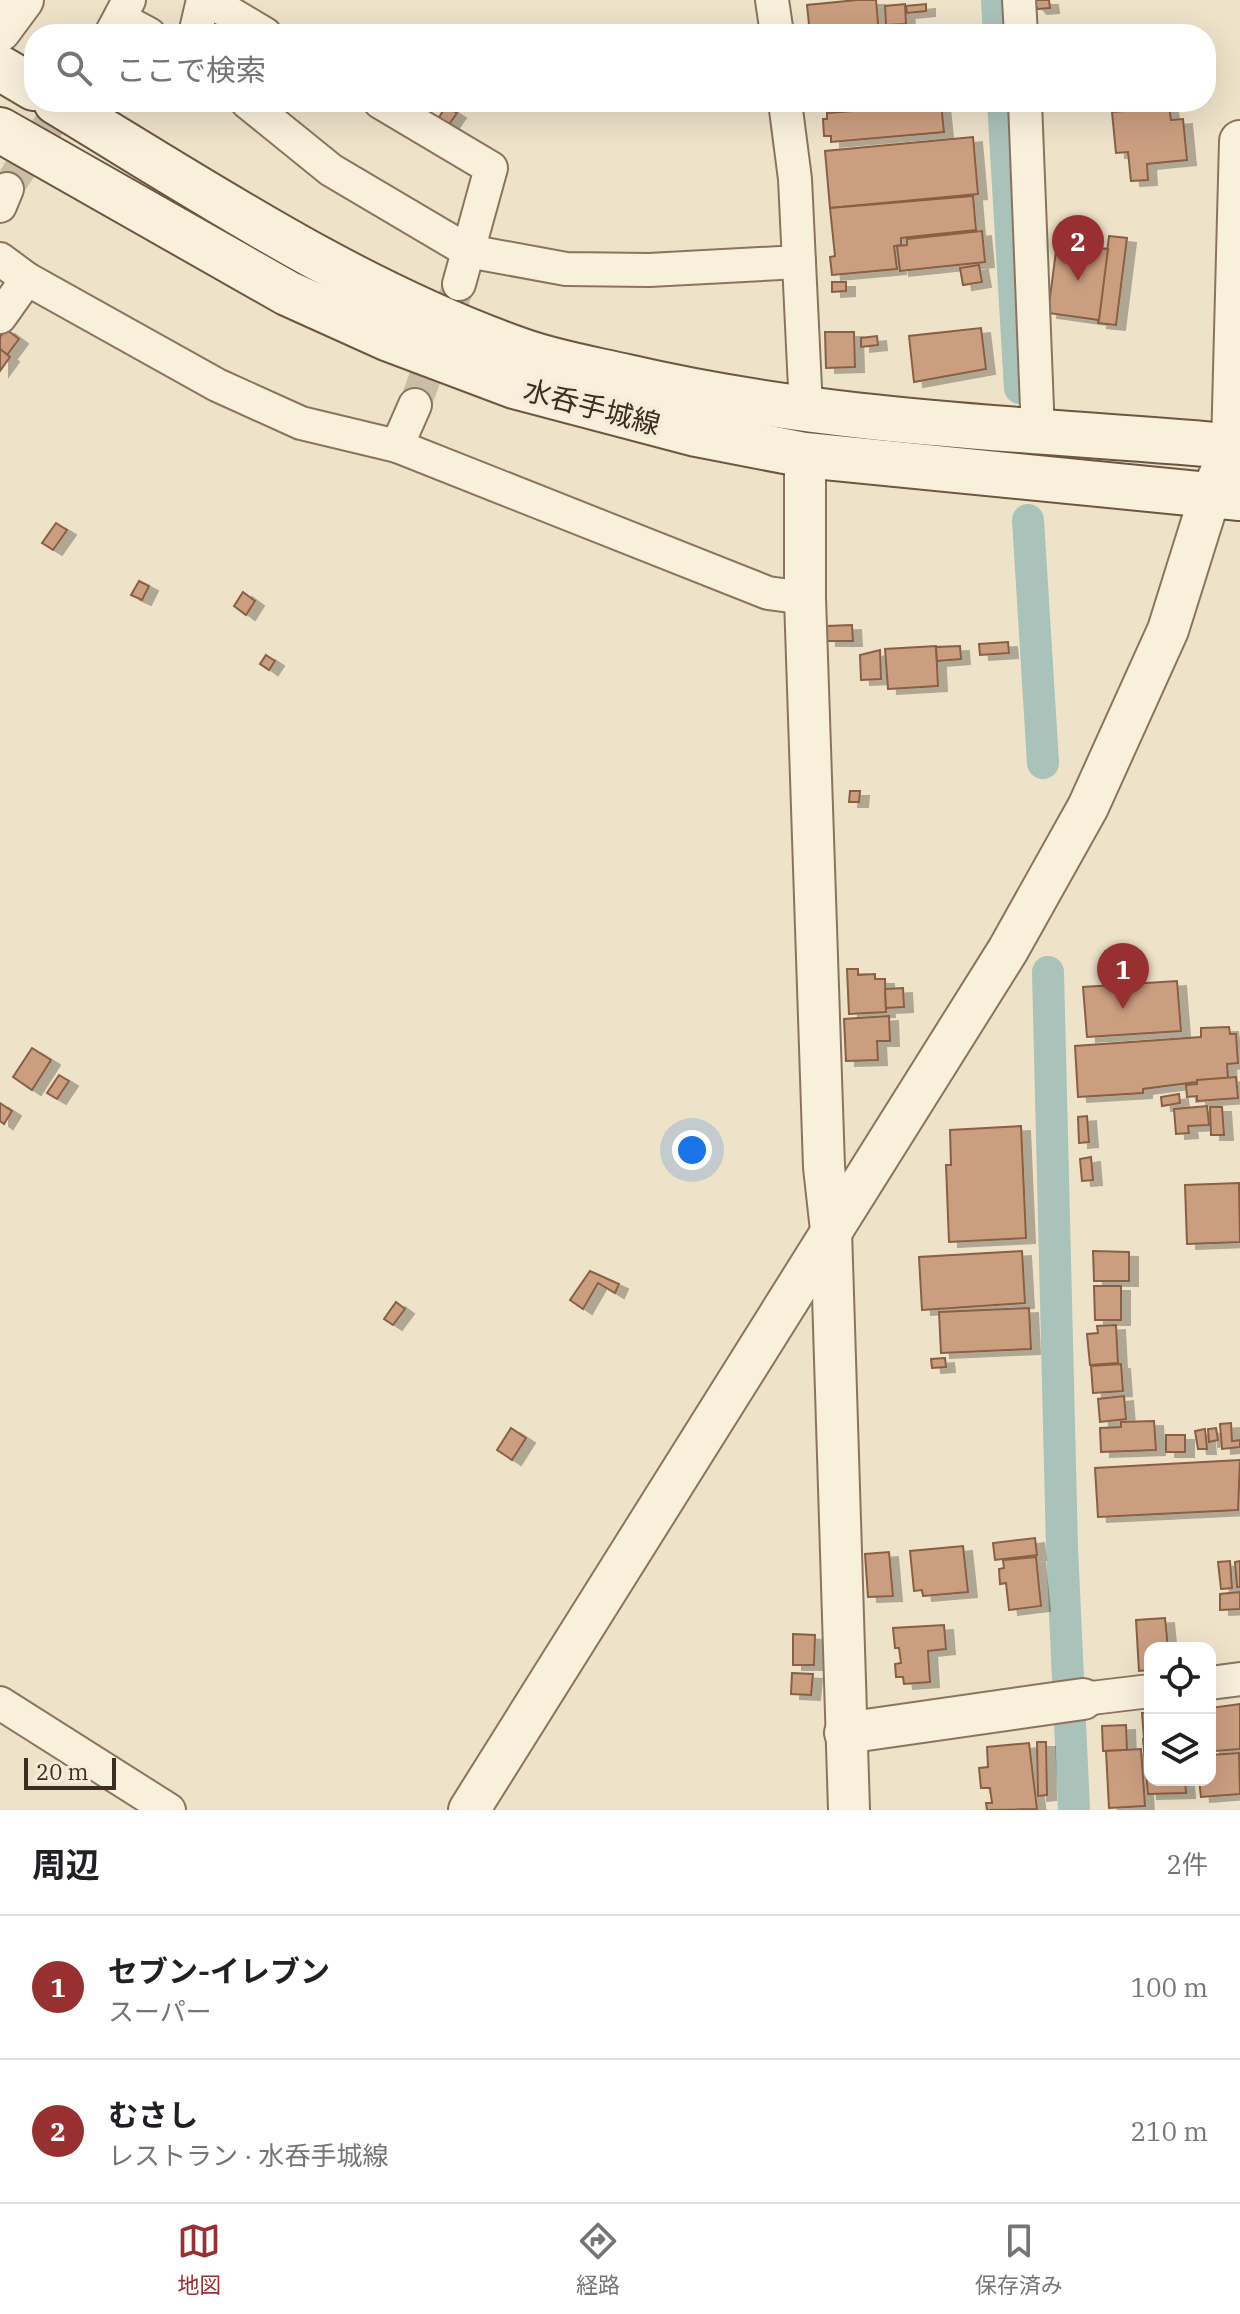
<!DOCTYPE html>
<html lang="ja">
<meta charset="utf-8">
<style>
:root{--surface:#fff;--page:#f6f6f6;--text:#202124;--muted:#757577;--line:#e0e0e0;--accent:#982f31}
body{margin:0;font-family:"IBM Plex Serif","Noto Sans JP",serif;background:var(--page);color:var(--text)}
.controls{position:absolute;right:24px;bottom:24px;display:grid;overflow:hidden;border-radius:16px;box-shadow:0 8px 32px #0002}
.controls button{width:72px;height:72px;display:grid;place-items:center;padding:0;border:0;border-bottom:2px solid var(--line);background:var(--surface);color:var(--text);font:40px sans-serif}
.scale{position:absolute;left:24px;bottom:20px;width:92px;box-sizing:border-box;padding-left:8px;border:4px solid #3b2d21;border-top:0;font-size:22px;line-height:28px;white-space:nowrap;color:#3b2d21;-webkit-text-stroke:6px #f5ecd8;paint-order:stroke}
.you{position:absolute;left:692px;top:1150px;width:28px;height:28px;margin:-20px;border:6px solid #fff;border-radius:50%;background:#1a73e8;box-shadow:0 0 0 12px #1a73e833}
.badge{display:grid;place-items:center;width:52px;height:52px;border-radius:50%;background:var(--accent);color:#fff;font-size:26px;font-weight:700}
.pin{position:absolute;translate:-50% -66px;filter:drop-shadow(0 2px 4px #0008)}
.pin::after{content:'';position:absolute;top:42px;width:28px;height:24px;background:inherit;clip-path:polygon(0 0,100% 0,50% 100%)}
.list{margin:0;padding:0;list-style:none}
h2{display:flex;justify-content:space-between;align-items:center;height:104px;margin:0;padding:0 32px;font-size:34px}
h2 small{font-size:26px;font-weight:400;color:var(--muted)}
.list li{display:grid;grid-template-columns:52px 1fr auto;gap:24px;align-items:center;box-sizing:border-box;height:144px;padding:0 32px;border-top:2px solid var(--line)}
.list b{display:block;font-size:30px;white-space:nowrap}
.list p{margin:0;font-size:26px;white-space:nowrap;color:var(--muted)}
.list em{font-size:26px;font-style:normal;color:var(--muted)}
.icon{flex:none;width:44px;height:44px;fill:none;stroke:currentColor;stroke-width:2;stroke-linecap:round;stroke-linejoin:round}
.map{position:relative;flex:none;width:1240px;height:1810px;overflow:hidden}
.search{position:absolute;background:var(--surface);box-shadow:0 8px 32px #0002;left:24px;right:24px;top:24px;height:88px;display:flex;align-items:center;gap:20px;box-sizing:border-box;padding:0 28px;border-radius:32px;color:var(--muted);font-size:30px}
.sheet{height:392px;background:var(--surface)}
nav{display:flex;justify-content:space-around;align-items:center;box-sizing:border-box;height:112px;border-top:2px solid var(--line);background:var(--surface);font-size:22px;color:var(--muted)}
nav a{display:grid;justify-items:center;gap:4px}
nav .on{color:var(--accent)}
.map>svg:first-child{display:block}
</style>
<div class="map">
<svg width="1240" height="1810" viewBox="0 0 1240 1810">
<defs>
<filter id="shadow"><feDropShadow dx="9" dy="5" stdDeviation="0" flood-color="#0004"/></filter>
</defs>
<rect width="100%" height="100%" fill="#eee2c9"/>
<g fill="none" stroke-linecap="round" stroke-linejoin="round">
<!-- canal -->
<g stroke="#a9c2ba" stroke-width="32">
<path d="M 997,0 L 999,34"/>
<path d="M 1003,102 L 1020,388"/>
<path d="M 1028,520 L 1043,763"/>
<path d="M 1048,972 L 1062,1548 L 1074,1810"/>
</g>
</g>
<!-- building -->
<g fill="#cb9e80" stroke="#895e44" stroke-width="2" filter="url(#shadow)">
<path d="M 857,0 L 876,0 L 879,34 L 810,34 L 807,5 Z"/>
<path d="M 1030,0 L 1049,0 L 1050,8 L 1038,9 Z"/>
<path d="M 905,4 L 906,24 L 886,25 L 885,6 Z"/>
<path d="M 926,4 L 926,11 L 907,13 L 906,6 Z"/>
<path d="M 895,102 L 896,107 L 941,103 L 944,132 L 831,142 L 831,136 L 824,136 L 823,119 L 827,119 L 827,113 L 879,109 L 878,103 Z"/>
<path d="M 446,106 L 457,113 L 448,126 L 438,119 Z"/>
<path d="M 1169,107 L 1171,120 L 1183,119 L 1187,160 L 1147,164 L 1148,180 L 1131,181 L 1128,152 L 1116,153 L 1112,112 Z"/>
<path d="M 973,137 L 978,194 L 830,208 L 825,151 Z"/>
<path d="M 973,196 L 976,230 L 901,238 L 901,245 L 894,246 L 897,269 L 832,275 L 830,257 L 835,256 L 830,208 Z"/>
<path d="M 982,231 L 985,262 L 900,271 L 897,246 L 907,245 L 907,239 Z"/>
<path d="M 1109,236 L 1127,238 L 1116,325 L 1098,323 Z"/>
<path d="M 1057,243 L 1108,249 L 1099,320 L 1048,313 Z"/>
<path d="M 979,265 L 982,282 L 963,285 L 960,268 Z"/>
<path d="M 832,282 L 846,282 L 846,291 L 832,292 Z"/>
<path d="M 981,328 L 986,369 L 914,382 L 909,336 Z"/>
<path d="M 6,329 L 19,339 L 7,355 L 0,349 L 0,337 Z"/>
<path d="M 825,332 L 854,332 L 855,367 L 826,368 Z"/>
<path d="M 877,336 L 878,345 L 861,347 L 861,338 Z"/>
<path d="M 0,349 L 10,357 L 0,371 Z"/>
<path d="M 56,523 L 67,530 L 53,550 L 42,543 Z"/>
<path d="M 139,581 L 149,586 L 142,600 L 131,595 Z"/>
<path d="M 243,592 L 255,601 L 246,615 L 234,606 Z"/>
<path d="M 852,625 L 853,641 L 827,641 L 826,626 Z"/>
<path d="M 1008,642 L 1009,653 L 980,655 L 979,644 Z"/>
<path d="M 936,646 L 938,686 L 888,689 L 885,649 Z"/>
<path d="M 960,646 L 961,659 L 937,661 L 936,647 Z"/>
<path d="M 880,650 L 881,679 L 861,680 L 860,655 Z"/>
<path d="M 266,655 L 275,661 L 269,670 L 260,664 Z"/>
<path d="M 850,791 L 860,791 L 859,802 L 849,802 Z"/>
<path d="M 847,969 L 858,969 L 858,975 L 875,974 L 875,979 L 885,979 L 886,1012 L 849,1014 Z"/>
<path d="M 1177,981 L 1181,1031 L 1087,1037 L 1083,987 Z"/>
<path d="M 903,988 L 904,1007 L 886,1008 L 885,989 Z"/>
<path d="M 889,1016 L 890,1041 L 877,1041 L 878,1060 L 846,1061 L 844,1019 Z"/>
<path d="M 1229,1027 L 1230,1034 L 1236,1034 L 1238,1063 L 1227,1064 L 1228,1078 L 1143,1089 L 1143,1093 L 1078,1097 L 1075,1046 L 1201,1037 L 1201,1028 Z"/>
<path d="M 32,1048 L 51,1060 L 32,1090 L 13,1077 Z"/>
<path d="M 59,1075 L 69,1081 L 57,1099 L 47,1093 Z"/>
<path d="M 1236,1077 L 1238,1098 L 1197,1101 L 1197,1096 L 1187,1097 L 1186,1085 L 1197,1084 L 1197,1080 Z"/>
<path d="M 1179,1094 L 1180,1103 L 1162,1106 L 1161,1097 Z"/>
<path d="M 0,1103 L 12,1111 L 4,1124 L 0,1121 Z"/>
<path d="M 1207,1106 L 1209,1125 L 1188,1126 L 1189,1133 L 1176,1134 L 1174,1109 Z"/>
<path d="M 1210,1107 L 1222,1107 L 1224,1135 L 1211,1135 Z"/>
<path d="M 1087,1116 L 1089,1142 L 1079,1143 L 1078,1117 Z"/>
<path d="M 1021,1126 L 1026,1238 L 949,1242 L 946,1165 L 951,1165 L 950,1130 Z"/>
<path d="M 1091,1157 L 1093,1180 L 1082,1181 L 1080,1159 Z"/>
<path d="M 1239,1183 L 1240,1242 L 1187,1244 L 1185,1185 Z"/>
<path d="M 1022,1251 L 1025,1303 L 922,1310 L 919,1257 Z"/>
<path d="M 1093,1251 L 1129,1252 L 1129,1281 L 1094,1281 Z"/>
<path d="M 590,1271 L 619,1284 L 615,1293 L 598,1283 L 583,1309 L 570,1300 Z"/>
<path d="M 1094,1286 L 1121,1286 L 1121,1320 L 1095,1320 Z"/>
<path d="M 396,1302 L 405,1309 L 393,1325 L 384,1319 Z"/>
<path d="M 1029,1308 L 1031,1349 L 941,1353 L 939,1312 Z"/>
<path d="M 1116,1325 L 1118,1363 L 1090,1365 L 1087,1334 L 1098,1333 L 1097,1326 Z"/>
<path d="M 945,1358 L 946,1367 L 932,1368 L 931,1359 Z"/>
<path d="M 1121,1364 L 1123,1391 L 1093,1393 L 1091,1366 Z"/>
<path d="M 1124,1396 L 1126,1419 L 1100,1422 L 1098,1399 Z"/>
<path d="M 1154,1421 L 1156,1450 L 1101,1452 L 1100,1428 L 1121,1427 L 1121,1422 Z"/>
<path d="M 1231,1423 L 1232,1441 L 1240,1440 L 1240,1447 L 1222,1449 L 1220,1424 Z"/>
<path d="M 511,1428 L 526,1438 L 512,1460 L 497,1450 Z"/>
<path d="M 1216,1428 L 1218,1440 L 1209,1442 L 1208,1429 Z"/>
<path d="M 1205,1429 L 1207,1449 L 1198,1449 L 1195,1431 Z"/>
<rect x="1166" y="1435" width="19" height="17"/>
<path d="M 1240,1460 L 1238,1510 L 1098,1517 L 1095,1468 Z"/>
<path d="M 1035,1538 L 1037,1555 L 995,1560 L 993,1543 Z"/>
<path d="M 963,1546 L 968,1592 L 923,1596 L 922,1590 L 914,1591 L 910,1551 Z"/>
<path d="M 889,1552 L 893,1596 L 868,1597 L 865,1554 Z"/>
<path d="M 1036,1557 L 1041,1606 L 1009,1610 L 1006,1583 L 1000,1584 L 999,1569 L 1004,1568 L 1003,1560 Z"/>
<path d="M 1230,1561 L 1232,1588 L 1221,1589 L 1218,1562 Z"/>
<path d="M 1240,1561 L 1240,1587 L 1237,1587 L 1235,1562 Z"/>
<path d="M 1240,1592 L 1240,1609 L 1220,1610 L 1220,1594 Z"/>
<path d="M 1165,1618 L 1168,1648 L 1150,1648 L 1150,1670 L 1139,1671 L 1136,1620 Z"/>
<path d="M 944,1625 L 946,1649 L 928,1651 L 930,1682 L 904,1684 L 903,1677 L 896,1677 L 895,1664 L 901,1663 L 899,1648 L 895,1648 L 893,1628 Z"/>
<path d="M 793,1634 L 815,1635 L 814,1665 L 793,1665 Z"/>
<path d="M 792,1673 L 813,1674 L 811,1695 L 791,1694 Z"/>
<path d="M 1240,1704 L 1240,1749 L 1215,1751 L 1211,1748 L 1210,1708 Z"/>
<path d="M 1142,1713 L 1150,1713 L 1150,1738 L 1144,1739 Z"/>
<path d="M 1126,1725 L 1127,1750 L 1103,1751 L 1102,1726 Z"/>
<path d="M 1150,1738 L 1150,1780 L 1185,1780 L 1186,1793 L 1148,1794 L 1143,1739 Z"/>
<path d="M 1037,1742 L 1046,1742 L 1047,1795 L 1038,1796 Z"/>
<path d="M 1029,1743 L 1037,1809 L 987,1810 L 986,1803 L 992,1803 L 990,1788 L 981,1788 L 979,1768 L 988,1767 L 987,1747 Z"/>
<path d="M 1141,1749 L 1145,1806 L 1109,1808 L 1106,1751 Z"/>
<path d="M 1239,1753 L 1240,1794 L 1201,1797 L 1199,1780 L 1210,1780 L 1210,1755 Z"/>
</g>
<g fill="none" stroke-linecap="round" stroke-linejoin="round">
<!-- minor-tunnel -->
<g stroke="#cabea7" stroke-width="32" stroke-dasharray="32 16" stroke-linecap="butt">
<path d="M 7,189 L 64,102"/>
<path d="M 415,405 L 459,284"/>
</g>
<!-- minor casing -->
<g stroke="#8a745e" stroke-width="36">
<g id="minor">
<path d="M 208,0 L 265,34"/>
<path d="M 772,0 L 777,34"/>
<path d="M 1019,0 L 1021,34"/>
<path d="M 121,19 L 149,34"/>
<path d="M 111,34 L 129,0"/>
<path d="M 195,34 L 203,0"/>
<path d="M 247,102 L 331,170 L 468,251 L 566,269 L 649,270 L 799,262"/>
<path d="M 380,102 L 491,168 L 459,284"/>
<path d="M 785,102 L 795,179 L 806,409"/>
<path d="M 1025,102 L 1038,434"/>
<path d="M 0,206 L 7,189"/>
<path d="M 0,259 L 27,279 L 217,385 L 301,423 L 397,446 L 768,593 L 805,598"/>
<path d="M 0,317 L 27,279"/>
<path d="M 397,446 L 415,405"/>
<path d="M 1210,1683 L 1240,1679"/>
<path d="M 1083,1699 L 1150,1691"/>
<path d="M 0,1703 L 169,1810"/>
</g>
</g>
<!-- tertiary casing -->
<g stroke="#8a745e" stroke-width="44">
<g id="tertiary">
<path d="M 0,31 L 23,0"/>
<path d="M 805,455 L 805,598 L 824,1167 L 831,1230 L 849,1810"/>
<path d="M 845,1733 L 1083,1699"/>
<path d="M 469,1810 L 1008,950 L 1088,807 L 1168,630 L 1210,496 L 1232,447 L 1240,141"/>
</g>
</g>
<!-- secondary casing -->
<g stroke="#6c5641" stroke-width="48">
<g id="secondary">
<path d="M 0,68 L 34,88"/>
<path d="M 56,102 C 208,194 355,292 522,351 C 556,363 592,369 627,377 C 828,424 1035,429 1240,447"/>
<path d="M 0,130 L 287,293 L 389,339 L 514,386 L 696,434 L 805,455 L 1240,498"/>
</g>
</g>
<!-- minor -->
<use href="#minor" stroke="#f9f0dc" stroke-width="32"/>
<!-- tertiary -->
<use href="#tertiary" stroke="#f9f0dc" stroke-width="40"/>
<!-- secondary -->
<use href="#secondary" stroke="#f9f0dc" stroke-width="44"/>
</g>
<g text-anchor="middle" stroke-width="8" stroke-linejoin="round" paint-order="stroke">
<!-- street labels -->
<g font-size="28" fill="#3b2d21" stroke="#f5ecd8">
<text transform="translate(592 407) rotate(15)" y="10">水呑手城線</text>
</g>
</g>
</svg>
<div class="controls">
<button><svg class="icon" aria-label="locate" viewBox="0 0 24 24"><circle cx="12" cy="12" r="6"/><path d="M12 2v4M12 18v4M2 12h4M18 12h4"/></svg></button>
<button><svg class="icon" aria-label="layers" viewBox="0 0 24 24"><path d="M12 4l9 5-9 5-9-5zM3 14l9 5 9-5"/></svg></button>
</div>
<div class="scale">20 m</div>
<div class="you"></div>
<div class="pin badge" style="left:1123px;top:1009px">1</div>
<div class="pin badge" style="left:1078px;top:281px">2</div>
<div class="search"><svg class="icon" aria-label="search" viewBox="0 0 24 24"><circle cx="10" cy="10" r="6"/><path d="M15 15l6 6"/></svg>ここで検索</div>
</div>
<section class="sheet">
<h2>周辺<small>2件</small></h2>
<ul class="list">
<li><span class="badge">1</span><div><b>セブン-イレブン</b><p>スーパー</p></div><em>100 m</em></li>
<li><span class="badge">2</span><div><b>むさし</b><p>レストラン · 水呑手城線</p></div><em>210 m</em></li>
</ul>
</section>
<nav>
<a class="on"><svg class="icon" aria-label="map" viewBox="0 0 24 24"><path d="M3 6l6-2 6 2 6-2v14l-6 2-6-2-6 2zM9 4v14M15 6v14"/></svg>地図</a>
<a><svg class="icon" aria-label="directions" viewBox="0 0 24 24"><path d="M12 3l9 9-9 9-9-9zM9 14v-3h6M13 9l2 2-2 2"/></svg>経路</a>
<a><svg class="icon" aria-label="saved" viewBox="0 0 24 24"><path d="M7 4h10v16l-5-4-5 4z"/></svg>保存済み</a>
</nav>
